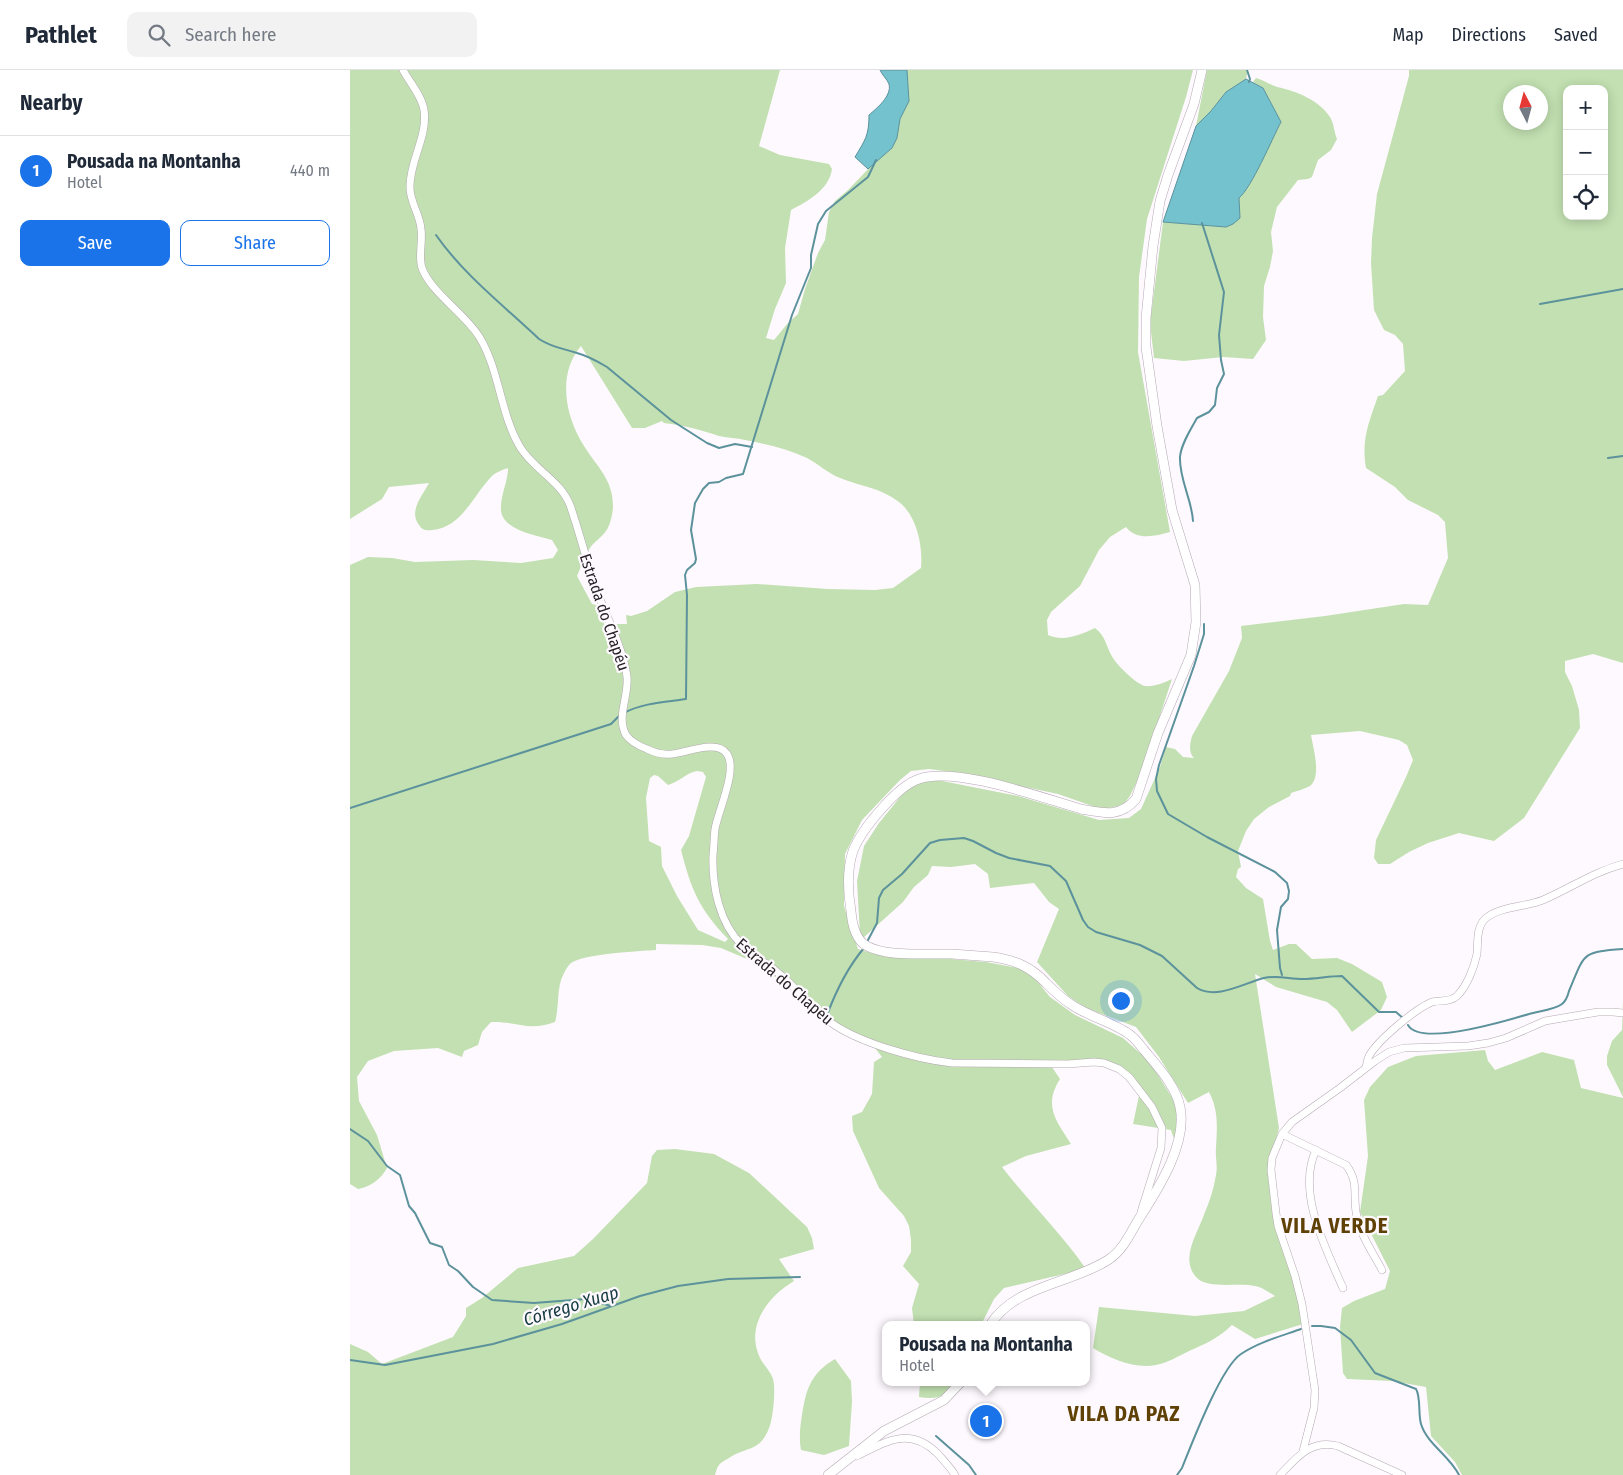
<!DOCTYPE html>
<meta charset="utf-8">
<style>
:root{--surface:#fff;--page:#f2f2f3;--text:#1f2937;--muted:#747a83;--line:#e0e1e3;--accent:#1a73e8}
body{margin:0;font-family:"Fira Sans Condensed",sans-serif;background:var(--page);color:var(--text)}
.controls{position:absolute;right:15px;top:15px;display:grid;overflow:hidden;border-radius:10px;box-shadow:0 2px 12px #0003}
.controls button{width:45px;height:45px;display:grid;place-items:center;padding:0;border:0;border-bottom:1px solid var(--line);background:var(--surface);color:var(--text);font:25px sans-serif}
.compass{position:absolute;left:1153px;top:15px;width:45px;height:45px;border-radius:50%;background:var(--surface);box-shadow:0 2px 12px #0003;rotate:354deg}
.you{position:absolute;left:770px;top:930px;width:18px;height:18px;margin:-12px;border:4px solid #fff;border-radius:50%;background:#1a73e8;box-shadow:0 0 0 8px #1a73e833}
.badge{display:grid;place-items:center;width:32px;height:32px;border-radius:50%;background:var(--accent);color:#fff;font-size:16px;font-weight:700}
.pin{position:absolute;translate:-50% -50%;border:2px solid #fff;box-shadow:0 1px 5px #0006}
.popup{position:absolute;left:532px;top:1251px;width:208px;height:65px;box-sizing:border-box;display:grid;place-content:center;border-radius:10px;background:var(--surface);filter:drop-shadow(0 1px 4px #0005);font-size:16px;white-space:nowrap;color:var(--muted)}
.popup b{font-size:19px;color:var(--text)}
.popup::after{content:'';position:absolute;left:50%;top:100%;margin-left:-10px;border:10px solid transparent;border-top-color:var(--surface)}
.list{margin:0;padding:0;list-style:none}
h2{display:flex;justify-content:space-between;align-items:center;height:65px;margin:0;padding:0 20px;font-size:21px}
h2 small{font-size:16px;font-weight:400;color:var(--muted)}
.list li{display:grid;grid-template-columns:32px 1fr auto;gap:15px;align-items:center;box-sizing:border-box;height:70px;padding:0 20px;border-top:1px solid var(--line)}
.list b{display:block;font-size:19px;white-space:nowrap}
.list p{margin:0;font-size:16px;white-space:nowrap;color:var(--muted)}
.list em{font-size:16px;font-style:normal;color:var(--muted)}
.actions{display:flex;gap:10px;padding:15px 20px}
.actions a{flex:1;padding:11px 0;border:1px solid var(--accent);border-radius:10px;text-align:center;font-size:18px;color:var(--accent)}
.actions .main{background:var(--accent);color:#fff}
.icon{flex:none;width:28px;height:28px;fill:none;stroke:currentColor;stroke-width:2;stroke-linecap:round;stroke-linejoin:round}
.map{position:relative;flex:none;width:1273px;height:1405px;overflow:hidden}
header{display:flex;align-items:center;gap:30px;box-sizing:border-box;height:70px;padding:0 25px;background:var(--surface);border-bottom:1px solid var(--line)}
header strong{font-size:24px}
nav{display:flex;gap:28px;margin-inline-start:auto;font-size:18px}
.search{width:350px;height:45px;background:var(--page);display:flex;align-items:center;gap:12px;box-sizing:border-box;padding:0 18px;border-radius:10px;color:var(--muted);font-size:19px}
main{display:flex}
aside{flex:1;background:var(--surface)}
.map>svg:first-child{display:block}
</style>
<header>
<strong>Pathlet</strong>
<div class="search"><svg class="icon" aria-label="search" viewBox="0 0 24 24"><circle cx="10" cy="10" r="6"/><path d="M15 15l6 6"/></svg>Search here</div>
<nav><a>Map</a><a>Directions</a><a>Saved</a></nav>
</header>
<main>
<aside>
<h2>Nearby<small></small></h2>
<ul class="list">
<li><span class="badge">1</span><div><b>Pousada na Montanha</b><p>Hotel</p></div><em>440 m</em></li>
</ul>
<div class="actions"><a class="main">Save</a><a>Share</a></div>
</aside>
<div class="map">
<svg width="1273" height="1405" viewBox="0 0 1273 1405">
<rect width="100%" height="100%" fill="#fef9fe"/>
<!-- green -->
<g fill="#c2e0b1" fill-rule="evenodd">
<path d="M 0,0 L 430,0 L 409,76 L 430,85 L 479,94 L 482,99 C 479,120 458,131 441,140 L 435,178 L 436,213 L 425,239 L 416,268 L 424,270 L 438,253 L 448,244 L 455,219 L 468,183 L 475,170 L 479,142 L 485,131 L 498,120 L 523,94 L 542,78 L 547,68 L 550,49 L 559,31 L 557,0 L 843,0 L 836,27 L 797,149 L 789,207 L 788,282 L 820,462 C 805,466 787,471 776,457 L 760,467 L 749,480 L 730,516 L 701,542 L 697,550 L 698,565 C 714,572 730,565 745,558 C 756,566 756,577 763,588 C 768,596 786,614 795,616 C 803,617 814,613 822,609 L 791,703 L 780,726 L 773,735 L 759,738 L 748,738 L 708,724 L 609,703 L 579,699 L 561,701 L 550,710 L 512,750 L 495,784 L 494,836 L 508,879 L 532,886 L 589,888 L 636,892 L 678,900 L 700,927 L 725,945 L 773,968 L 799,991 L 830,1040 L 826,1075 L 821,1060 L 783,1054 L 790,1021 L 763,994 L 702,997 L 710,1009 C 693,1036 706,1050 721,1074 L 676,1086 L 652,1097 C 679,1132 711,1163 736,1199 L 654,1218 L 644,1229 L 631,1255 L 564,1255 L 562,1238 L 569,1214 L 553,1196 L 561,1182 L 561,1170 L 559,1156 L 554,1146 L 529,1118 L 503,1061 L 502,1046 L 512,1042 L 522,1024 L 524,992 L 532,987 L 521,973 L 486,959 L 461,942 L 436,914 L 397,889 L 371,878 L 352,875 L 306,874 L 306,880 C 289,881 233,884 221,893 C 217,896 213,905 211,910 C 207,924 209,938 205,952 C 178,962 167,951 141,952 L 132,962 L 128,975 L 114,981 L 112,987 L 88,978 L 44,981 L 18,991 L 7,1007 L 9,1031 L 27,1065 L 37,1098 C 31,1109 20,1117 8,1119 L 0,1114 L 0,495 L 18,487 L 42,488 L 65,492 L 123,490 L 171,493 L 203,488 L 208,480 L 202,470 C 186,465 149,460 151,437 C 151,424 158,411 158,398 C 152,400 146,402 141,407 C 123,426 111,458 82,460 C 77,461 72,460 69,455 C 58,441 73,425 79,413 L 39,417 L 32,429 L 0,449 ZM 231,276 L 282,358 L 295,358 L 312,351 L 314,353 C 333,355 351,360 369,366 C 378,368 387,368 395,370 C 416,374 438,379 457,388 C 469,394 477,403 490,408 C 510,416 531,418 549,432 C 567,446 573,476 571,498 L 543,518 L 525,520 L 478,519 L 407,514 L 346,517 L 325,522 L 297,541 L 281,546 L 276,545 L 277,554 L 254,554 L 253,537 L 242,534 L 227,506 C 231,497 235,486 240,478 C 244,472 251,468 256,461 C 260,456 263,443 263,436 C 263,409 247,397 234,376 C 215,346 207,304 231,276 ZM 347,701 L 353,702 L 356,707 L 339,766 L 331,780 C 341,819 349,839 378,869 L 375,872 L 348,860 L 327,826 L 312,796 L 311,777 L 299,771 L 296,728 L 300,708 L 304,705 L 308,706 L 318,715 C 329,712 336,703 347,701 Z"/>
<path d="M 857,0 L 898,0 L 896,9 L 876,22 L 861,41 L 846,56 Z"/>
<path d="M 1059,0 L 1273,0 L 1273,593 L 1243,584 L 1215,591 L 1215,602 L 1222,616 L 1229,640 L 1230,658 L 1174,748 L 1144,771 L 1109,763 L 1078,773 L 1059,782 L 1040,794 L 1028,794 L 1024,788 L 1026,770 L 1056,707 L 1063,690 L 1057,675 L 1049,670 L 1010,661 L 961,665 C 963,678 972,706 960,716 C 955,719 946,721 941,723 L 940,726 L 919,737 L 904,749 L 896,761 L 888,781 L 891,797 L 888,799 L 886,807 L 896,818 L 913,829 L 920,871 L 923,880 L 939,874 L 946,874 L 962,889 L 987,888 L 1002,894 L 1032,912 L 1037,927 L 1031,940 L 1002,962 L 987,940 L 977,932 L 926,917 L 905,904 L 929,1058 L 921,1089 L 926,1158 L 943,1206 L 953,1254 L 905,1269 L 882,1255 C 869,1268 855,1274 839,1281 C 829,1286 817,1293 806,1295 C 785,1299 761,1289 743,1278 L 749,1237 L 845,1246 L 894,1241 L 925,1226 C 920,1223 912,1217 905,1216 C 890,1212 857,1220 846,1207 C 829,1188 849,1161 855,1142 C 860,1131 864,1117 866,1105 C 868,1096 865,1087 866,1078 C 867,1058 869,1041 859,1022 L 838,1033 L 809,987 L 786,957 L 736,938 L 718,926 L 687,892 L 709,839 L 699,832 L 684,813 L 640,818 L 638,804 L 625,794 L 601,797 L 582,796 L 578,805 L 564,817 L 553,832 L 513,868 L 510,865 L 507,811 L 514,776 L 529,753 L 551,726 L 565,713 L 587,710 L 668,726 L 749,750 L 779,748 L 791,739 L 810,697 L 816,677 L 825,679 L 833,687 L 844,688 C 838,682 840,674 842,666 L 879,601 L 892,568 L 891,556 L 975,546 L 1054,534 L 1078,535 L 1098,488 L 1095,452 L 1088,445 L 1058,430 L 1045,417 L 1016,398 C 1011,370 1019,352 1028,326 L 1033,325 L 1055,301 L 1053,274 L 1045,265 L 1034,260 L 1024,240 L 1021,193 L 1022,168 L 1027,124 L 1059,6 ZM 1217,19 L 1254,19 L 1254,146 L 1217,146 ZM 1160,22 L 1190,22 L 1190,52 L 1160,52 Z"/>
<path d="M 906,8 C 914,10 920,15 927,17 C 946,21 969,30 980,47 C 984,53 984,62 987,69 L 981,80 L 968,90 L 962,107 L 958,109 L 948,110 L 927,137 L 921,162 L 923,181 L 920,197 L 914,216 L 913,247 L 916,270 L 903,289 L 873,287 L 834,291 L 804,288 L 800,253 L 813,152 L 876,157 L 889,128 L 931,52 L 913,18 L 903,12 Z"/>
<path d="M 1273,931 L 1273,1027 L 1257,995 L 1257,986 L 1262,971 L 1272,960 Z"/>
<path d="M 1135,980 L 1138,991 L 1145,1000 L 1192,982 L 1224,990 L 1231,1018 L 1273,1028 L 1273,1405 L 1112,1405 L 1105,1392 L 1081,1366 L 1076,1317 L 1042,1311 L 997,1309 L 993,1303 L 990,1257 L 992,1238 L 1004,1231 L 1035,1219 L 1040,1201 L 1010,1142 L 1018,1086 L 1014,1030 L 1020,1017 L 1038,997 L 1066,986 Z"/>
<path d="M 325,1079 L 364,1084 L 399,1103 L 457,1157 L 462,1168 L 464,1179 L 429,1189 L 444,1211 C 420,1225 397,1253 408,1283 C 411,1293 420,1300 423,1309 C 426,1319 423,1349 419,1358 C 410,1382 397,1376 379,1388 C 376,1390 371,1392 369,1395 C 367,1397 366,1402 365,1405 L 0,1405 L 0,1274 L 18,1282 L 32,1294 L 103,1267 L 116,1246 L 116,1238 L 132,1228 L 168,1198 L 224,1186 L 243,1169 L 297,1113 L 302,1086 L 307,1080 Z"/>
<path d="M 485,1289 L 501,1311 L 502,1332 L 499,1376 L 474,1385 L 451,1380 C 449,1368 450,1357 452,1345 C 456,1319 461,1303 485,1289 Z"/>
<path d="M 570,1312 L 607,1312 C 597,1327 586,1330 569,1327 Z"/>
</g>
<!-- water -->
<g fill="#73c2ce" stroke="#5c929c">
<path d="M 530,0 L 557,0 L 559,31 L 550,49 L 547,68 L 542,78 L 518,99 L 505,87 C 515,70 519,66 519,45 C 527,38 542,26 539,14 C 537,9 532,5 530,0 Z"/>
<path d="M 896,9 L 913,18 L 931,52 C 922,69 902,117 889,128 L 890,148 L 883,154 L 876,157 L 813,152 L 846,56 L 861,41 L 876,22 Z"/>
</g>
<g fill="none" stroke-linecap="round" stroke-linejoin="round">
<!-- stream -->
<g stroke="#5c929c" stroke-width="2">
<path d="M 897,0 L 900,9 L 899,12"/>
<path d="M 86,165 C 114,205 153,235 189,269 C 203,278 212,278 227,283 C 238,286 247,291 257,297 L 321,350 L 357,373 L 369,378 L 385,374 L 402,377"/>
<path d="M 1190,234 L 1273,219"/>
<path d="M 1258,388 L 1273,386"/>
<path d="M 843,451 C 842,430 829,409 830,387 C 831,374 841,359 847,348 L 859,342 L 865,335 L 867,318 L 874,304 L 871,290 L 869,265 L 874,222 L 852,153"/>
<path d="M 854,554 L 854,564 L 844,596 L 809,695 L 806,709 L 807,721 L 818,744 L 857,767 L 925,802 L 937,813 L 939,821 L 938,829 L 931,837 L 927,860 L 930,898 L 932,905"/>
<path d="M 274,643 C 292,633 316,632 336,629 L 337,525 L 335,505 L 337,500 L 345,493 L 346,489 L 341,460 L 345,433 L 353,419 L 359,413 L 369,412 L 376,408 L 393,404 L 442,245 L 461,198 L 461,185 L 468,154 L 476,141 L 518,107 L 526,90"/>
<path d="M 0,738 L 261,654 L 270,645"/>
<path d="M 518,870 L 527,853 L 529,828 L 533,820 L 552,804 L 580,773 L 590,770 L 614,768 L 623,771 L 646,783 L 659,788 L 700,796 L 716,811 L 733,850 L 738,857 L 746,862 L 790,875 L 812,886 L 847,918 C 867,930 894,913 914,908 C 928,905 939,909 953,909 C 966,909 979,906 992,906 L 1029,942 L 1046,942 L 1054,949"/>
<path d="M 477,945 C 486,921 497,898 514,878"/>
<path d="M 1058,955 C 1070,977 1159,950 1179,944 C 1189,941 1204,940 1212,934 C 1216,931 1218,925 1219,921 C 1235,883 1231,882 1273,879"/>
<path d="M 0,1059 L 18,1071 L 37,1096 L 50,1105 L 59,1136 L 65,1143 L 80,1173 L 92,1177 L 99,1195 L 108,1201 L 123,1217 L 142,1230 L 184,1233 L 236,1229 L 261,1236"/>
<path d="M 962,1256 L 971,1256 L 985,1258 L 1001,1270 L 1025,1303 L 1066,1319 C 1071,1327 1068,1344 1071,1354 C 1077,1374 1100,1386 1109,1405"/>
<path d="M 0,1290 L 35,1295 L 143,1274 L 212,1254 L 290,1226 L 328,1216 L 378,1209 L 450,1207"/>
<path d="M 586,1366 L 619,1395 L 626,1405"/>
<path d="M 827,1405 L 832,1398 C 842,1373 871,1297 891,1284 C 909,1272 931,1266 951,1259"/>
</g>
<!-- minor casing -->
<g stroke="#b4a9b3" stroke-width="8">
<g id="minor">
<path d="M 53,0 C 60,13 72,26 74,40 C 78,66 60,90 60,116 C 59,131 70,144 71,159 C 73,172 68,186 72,198 C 81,223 116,244 130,268 C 150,302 150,343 170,377 C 184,400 210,410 220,435 C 230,464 237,493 247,522 C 257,547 274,581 277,607 C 279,626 266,647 276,665 C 281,672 289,676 297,679 C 305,683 313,685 322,684 C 336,683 367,669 377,684 C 388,700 368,741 365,759 C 364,767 364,777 363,785 C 362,816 369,853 392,875 C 405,887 420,895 433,907 C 449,921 462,939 480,952 C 509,973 566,989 602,993 L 718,994 L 744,992 L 754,993 L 769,999 L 779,1007 L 802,1037 L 812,1058 L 811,1078 L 791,1142"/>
<path d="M 1016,997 C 1017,994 1017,990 1019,986 C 1028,970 1065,939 1082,932 C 1090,930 1101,932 1107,926 C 1117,916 1124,898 1127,884 C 1128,873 1126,856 1136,848 C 1151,836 1176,837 1193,830 C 1221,818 1243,802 1273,794"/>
<path d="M 932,1064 L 996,1095 C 1010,1113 1002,1127 1007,1147 C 1011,1166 1023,1183 1032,1200"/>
<path d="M 966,1080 C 946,1122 976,1179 993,1218"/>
<path d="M 953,1381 L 964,1338 L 965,1320 L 952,1234 L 945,1206 L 928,1156 L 926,1143 L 921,1100 L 922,1088 L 932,1064 L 942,1052 L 990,1018 L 1025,991 L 1039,982 L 1054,978 L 1118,976 L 1138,973 L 1156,968 L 1195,951 L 1248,942 L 1263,942 L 1273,943"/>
<path d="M 507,1386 C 537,1371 560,1356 588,1384 C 594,1391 600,1397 605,1405"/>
<path d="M 930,1405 C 947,1387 961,1369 988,1376 L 1052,1405"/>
</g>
</g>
<!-- major casing -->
<g stroke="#b4a9b3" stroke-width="10">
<g id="major">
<path d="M 640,1255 C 665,1215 721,1214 758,1190 C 772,1181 779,1166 787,1152 C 806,1122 838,1075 830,1037 C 826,1016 808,997 794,980 C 790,975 785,968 779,964 C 762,952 740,947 722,935 C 712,929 704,921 696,913 C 681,897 665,890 643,887 C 629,886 616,885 602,884 C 576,883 537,888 515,875 C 505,868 502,853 501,841 C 498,823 497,799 503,781 C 511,760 547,716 569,709 C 606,696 692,728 731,739 C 753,743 770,748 786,729 L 808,663 L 841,585 L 846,552 L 845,515 L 822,440 L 807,356 L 796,277 L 796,248 L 803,176 L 810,131 L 818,105 L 844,34 L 852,0"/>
<path d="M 478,1405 L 534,1361 L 594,1330 L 611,1312"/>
</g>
</g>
<!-- minor -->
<use href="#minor" stroke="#fff" stroke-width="7"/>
<!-- major -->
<use href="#major" stroke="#fff" stroke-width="9"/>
</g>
<g text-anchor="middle" stroke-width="4.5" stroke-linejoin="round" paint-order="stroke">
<!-- street labels -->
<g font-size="16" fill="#262226" stroke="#fef9fe">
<text transform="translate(255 542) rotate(71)" y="6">Estrada do Chapéu</text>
<text transform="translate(435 911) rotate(41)" y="6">Estrada do Chapéu</text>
</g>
<!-- water labels -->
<g font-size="18" font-style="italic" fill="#153c41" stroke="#fef9fe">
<text transform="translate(221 1236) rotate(-17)" y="6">Córrego Xuap</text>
</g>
<!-- district labels -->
<g font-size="21" font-weight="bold" letter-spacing="1" fill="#5f4106" stroke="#fef9fe">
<text x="985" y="1163">VILA VERDE</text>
<text x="774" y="1351">VILA DA PAZ</text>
</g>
</g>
</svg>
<div class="controls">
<button>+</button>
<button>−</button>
<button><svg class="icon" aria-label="locate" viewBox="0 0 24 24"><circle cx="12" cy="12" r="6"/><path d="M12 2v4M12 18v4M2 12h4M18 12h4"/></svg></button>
</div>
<svg class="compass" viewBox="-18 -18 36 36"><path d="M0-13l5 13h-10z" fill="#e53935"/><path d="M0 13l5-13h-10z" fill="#747a83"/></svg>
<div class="you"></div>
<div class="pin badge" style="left:636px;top:1351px">1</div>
<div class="popup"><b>Pousada na Montanha</b>Hotel</div>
</div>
</main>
